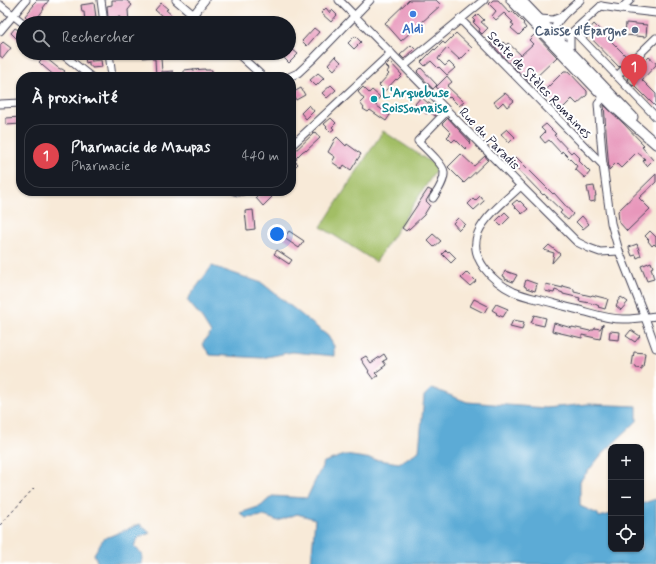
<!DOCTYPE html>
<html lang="fr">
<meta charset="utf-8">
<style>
:root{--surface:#171b24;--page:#242831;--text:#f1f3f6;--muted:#9ea1a6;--line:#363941;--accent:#ea580c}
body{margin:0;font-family:Mynerve,sans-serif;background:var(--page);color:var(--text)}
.controls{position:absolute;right:12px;bottom:12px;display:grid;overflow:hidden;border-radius:8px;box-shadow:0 1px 3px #0004}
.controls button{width:36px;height:36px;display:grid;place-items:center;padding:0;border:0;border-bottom:1px solid var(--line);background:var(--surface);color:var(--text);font:20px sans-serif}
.you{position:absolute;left:277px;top:234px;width:14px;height:14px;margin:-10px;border:3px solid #fff;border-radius:50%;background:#1a73e8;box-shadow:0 0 0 6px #1a73e833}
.badge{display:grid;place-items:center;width:26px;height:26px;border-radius:50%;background:var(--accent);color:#fff;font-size:13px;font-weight:700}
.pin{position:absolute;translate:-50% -33px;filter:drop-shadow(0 1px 2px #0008)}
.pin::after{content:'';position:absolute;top:21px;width:14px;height:12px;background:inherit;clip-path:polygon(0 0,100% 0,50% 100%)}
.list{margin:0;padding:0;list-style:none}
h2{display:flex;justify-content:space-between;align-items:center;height:52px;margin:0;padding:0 16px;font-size:17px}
h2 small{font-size:13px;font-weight:400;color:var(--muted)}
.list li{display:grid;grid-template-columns:26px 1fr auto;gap:12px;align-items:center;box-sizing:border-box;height:64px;margin:0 8px 8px;padding:0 8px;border:1px solid var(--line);border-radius:16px}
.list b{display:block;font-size:15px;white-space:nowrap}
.list p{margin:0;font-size:13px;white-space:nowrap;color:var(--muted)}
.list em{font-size:13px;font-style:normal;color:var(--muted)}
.icon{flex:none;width:22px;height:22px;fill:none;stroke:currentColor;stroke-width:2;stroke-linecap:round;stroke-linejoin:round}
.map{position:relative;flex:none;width:656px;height:564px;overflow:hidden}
.search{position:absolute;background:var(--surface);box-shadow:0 1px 3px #0004;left:16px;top:16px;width:280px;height:44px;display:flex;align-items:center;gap:10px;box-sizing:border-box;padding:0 14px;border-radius:22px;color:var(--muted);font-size:15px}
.panel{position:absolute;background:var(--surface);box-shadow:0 1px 3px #0004;left:16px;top:72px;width:280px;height:124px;border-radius:16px}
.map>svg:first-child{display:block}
</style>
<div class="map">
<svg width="656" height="564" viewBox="0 0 656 564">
<rect width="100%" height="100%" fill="#fff"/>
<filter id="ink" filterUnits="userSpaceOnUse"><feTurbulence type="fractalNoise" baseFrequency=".025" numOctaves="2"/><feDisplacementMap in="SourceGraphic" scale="8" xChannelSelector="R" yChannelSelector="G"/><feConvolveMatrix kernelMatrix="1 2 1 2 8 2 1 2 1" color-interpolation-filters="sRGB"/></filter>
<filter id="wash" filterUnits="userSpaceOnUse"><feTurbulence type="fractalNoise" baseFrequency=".012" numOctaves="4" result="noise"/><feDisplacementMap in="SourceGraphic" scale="16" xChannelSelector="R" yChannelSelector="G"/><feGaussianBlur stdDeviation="0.9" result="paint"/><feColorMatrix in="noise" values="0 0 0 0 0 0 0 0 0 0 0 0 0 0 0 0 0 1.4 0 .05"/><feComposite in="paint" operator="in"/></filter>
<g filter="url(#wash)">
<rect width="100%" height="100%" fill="#f8ead8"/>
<!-- green -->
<path fill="#a2be65" stroke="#627050" d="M 383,131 L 438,167 L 376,262 L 321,227 Z"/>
<!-- water -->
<g fill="#5cabd6" stroke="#3f6688">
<path d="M 212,266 L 262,283 L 328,336 L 334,346 L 334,356 L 292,352 L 262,358 L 210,355 L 202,344 L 211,333 L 201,317 L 187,300 Z"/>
<path d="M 432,388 L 467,402 L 546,408 L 588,404 L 637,406 L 637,421 L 602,454 L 580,481 L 580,506 L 598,514 L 599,517 L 611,514 L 611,549 L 641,549 L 641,504 L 656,499 L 656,564 L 311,564 L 315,519 L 297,514 L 278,521 L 264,516 L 246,518 L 240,513 L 261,506 L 272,496 L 307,498 L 324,462 L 345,455 L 399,463 L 419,451 L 424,396 Z"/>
<path d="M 140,524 L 150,533 L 138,538 L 134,546 L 142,554 L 142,564 L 98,564 L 94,554 L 103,539 Z"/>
</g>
<g id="blocks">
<!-- building -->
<g fill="#e897bb">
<path d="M 37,0 L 49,0 L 43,8 L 44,9 L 38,17 L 45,23 L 33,23 L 25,16 L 34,5 L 33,4 Z"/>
<path d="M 112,0 L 126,0 L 132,5 L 128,10 L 129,23 L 120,23 L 120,17 L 108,18 L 107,6 L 112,5 Z"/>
<path d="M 409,0 L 436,0 L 441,5 L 401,41 L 385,23 Z"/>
<path d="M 493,0 L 498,0 L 510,13 L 512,11 L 524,23 L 523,24 L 526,28 L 519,35 L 511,28 L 514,25 L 511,23 L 513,22 L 504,13 L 496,20 L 492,16 L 496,11 L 489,4 Z"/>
<path d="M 94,3 L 96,17 L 95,17 L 95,20 L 85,21 L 84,12 L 82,12 L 81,5 Z"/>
<path d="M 161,3 L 168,9 L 166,10 L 181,23 L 171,23 L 166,19 L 165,20 L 161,17 L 162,16 L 155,10 Z"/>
<path d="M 326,8 L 330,13 L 332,10 L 337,15 L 331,22 L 321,13 Z"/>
<path d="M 478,14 L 484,20 L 481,22 L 488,28 L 482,34 L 479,31 L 480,29 L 473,22 L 475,21 L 473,19 Z"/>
<path d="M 626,23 L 647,25 L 646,37 L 625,35 Z"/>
<path d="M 594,24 L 628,58 L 619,67 L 586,33 Z"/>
<path d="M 15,28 L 23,33 L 23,45 L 11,33 Z"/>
<path d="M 314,28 L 319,32 L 307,46 L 302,41 Z"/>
<path d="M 456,33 L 472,48 L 460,60 L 447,48 L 440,56 L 438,59 L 445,66 L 449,62 L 455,68 L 447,75 L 439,67 L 438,68 L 431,61 L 425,66 L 421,62 L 434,49 L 435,50 L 443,42 L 445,44 Z"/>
<path d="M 535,34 L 557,57 L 530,83 L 514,67 L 516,65 L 508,57 L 506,59 L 490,42 L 493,39 L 500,45 L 503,42 L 506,45 L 508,43 L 521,55 L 533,44 L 529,40 Z"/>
<path d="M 355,36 L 361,42 L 354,49 L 348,43 Z"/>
<path d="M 3,42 L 11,48 L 3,58 L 0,56 L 0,45 Z"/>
<path d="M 411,45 L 415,49 L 404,59 L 400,55 Z"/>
<path d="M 292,49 L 298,54 L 289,63 L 284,58 Z"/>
<path d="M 33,53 L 40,53 L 57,67 L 60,69 L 62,69 L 65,71 L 60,77 L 56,77 L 43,66 L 39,62 L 41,60 Z"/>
<path d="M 143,53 L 170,53 L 170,57 L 161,58 L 162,72 L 173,71 L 173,77 L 156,77 L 155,59 L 152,59 L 152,57 L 143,58 Z"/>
<path d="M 335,56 L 341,62 L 334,70 L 328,64 Z"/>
<path d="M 91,57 L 91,61 L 101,60 L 102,67 L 92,68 L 92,66 L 89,66 L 89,62 L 86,63 L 85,58 Z"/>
<path d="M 649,57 L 656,63 L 656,65 L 642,80 L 656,94 L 656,107 L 634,85 L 633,86 L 627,79 Z"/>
<path d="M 390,62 L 402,75 L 397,80 L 396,79 L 385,91 L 379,85 L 389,74 L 387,72 L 389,69 L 386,66 Z"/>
<path d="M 421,68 L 437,85 L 433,89 L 417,72 Z"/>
<path d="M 193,69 L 193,70 L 205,69 L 205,70 L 212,70 L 212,77 L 201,77 L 201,76 L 184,77 L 184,70 Z"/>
<path d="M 564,71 L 568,71 L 587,91 L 587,95 L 577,104 L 572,99 L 561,110 L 543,92 Z"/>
<path d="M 318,73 L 324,78 L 316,86 L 310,80 Z"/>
<path d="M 447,76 L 452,82 L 447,86 L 464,102 L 459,106 L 450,97 L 449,98 L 436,87 Z"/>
<path d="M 331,85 L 336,90 L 327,98 L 322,93 Z"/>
<path d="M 363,87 L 369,93 L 372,90 L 380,97 L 374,104 L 390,115 L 386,121 L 370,110 L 368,112 L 363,109 L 364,108 L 360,103 L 364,99 L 358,92 Z"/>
<path d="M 301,88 L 305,95 L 296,100 L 292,93 Z"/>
<path d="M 505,93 L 514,101 L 507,107 L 503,102 L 498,107 L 494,102 Z"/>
<path d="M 421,97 L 428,103 L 429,103 L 439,112 L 435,116 L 429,111 L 426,114 L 423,110 L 421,111 L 415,104 Z"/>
<path d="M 309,105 L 314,111 L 306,119 L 301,113 Z"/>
<path d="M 604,105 L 623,123 L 644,145 L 642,147 L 653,160 L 647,166 L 643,161 L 645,159 L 637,152 L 621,168 L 616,163 L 609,170 Z"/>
<path d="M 21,117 L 21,124 L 6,125 L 6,118 Z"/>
<path d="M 331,118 L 336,123 L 332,127 L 334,129 L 330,132 L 326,128 L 327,127 L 324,124 Z"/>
<path d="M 448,118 L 471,143 L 465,149 L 455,139 L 452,142 L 447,137 L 451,133 L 442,124 Z"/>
<path d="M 546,124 L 556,134 L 554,135 L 571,153 L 573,151 L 580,158 L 578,160 L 590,172 L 585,178 L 575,169 L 577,166 L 562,151 L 561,153 L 549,140 L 545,143 L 540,137 L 545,132 L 541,128 Z"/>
<path d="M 507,129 L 515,137 L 509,143 L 501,134 Z"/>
<path d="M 315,132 L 320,138 L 306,151 L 305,150 L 303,151 L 296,158 L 297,159 L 295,161 L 298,164 L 291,171 L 291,153 L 292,154 Z"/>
<path d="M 337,137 L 346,146 L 347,144 L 361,154 L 351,170 L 344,165 L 342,169 L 332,162 L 335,157 L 328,152 L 334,141 L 334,140 Z"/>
<path d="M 461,154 L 474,166 L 485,156 L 488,160 L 464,183 L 448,167 Z"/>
<path d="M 516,157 L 553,194 L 554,193 L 573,214 L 568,220 L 560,213 L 562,211 L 544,194 L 543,195 L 511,162 Z"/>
<path d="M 656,174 L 656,182 L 639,198 L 650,209 L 627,231 L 619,222 L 618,211 Z"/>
<path d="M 594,186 L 596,196 L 595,196 L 595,201 L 590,202 L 587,187 Z"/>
<path d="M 428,189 L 432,191 L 426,201 L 430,205 L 424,215 L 409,229 L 408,229 L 406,231 L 402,228 Z"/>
<path d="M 267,191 L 275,191 L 270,195 L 272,197 L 263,206 L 256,198 L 259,195 L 261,196 Z"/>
<path d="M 480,196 L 484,201 L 474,210 L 468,204 L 473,199 L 475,201 Z"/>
<path d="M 517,200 L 519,202 L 520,201 L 528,209 L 522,214 L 512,204 Z"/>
<path d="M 253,210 L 255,229 L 247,230 L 245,211 Z"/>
<path d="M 505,212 L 510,217 L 501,226 L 496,221 Z"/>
<path d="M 582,216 L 589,224 L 583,229 L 576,222 Z"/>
<path d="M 458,218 L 465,224 L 459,230 L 453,223 Z"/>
<path d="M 289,231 L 304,241 L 299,248 L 284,238 Z"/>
<path d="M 650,231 L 656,237 L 656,246 L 654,244 L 652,246 L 648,241 L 649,240 L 645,236 Z"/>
<path d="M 433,234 L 441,241 L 434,247 L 427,240 Z"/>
<path d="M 637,244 L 641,256 L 637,258 L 636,255 L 632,256 L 629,248 L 629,247 Z"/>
<path d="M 549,245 L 560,254 L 552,263 L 554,253 L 544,250 Z"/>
<path d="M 277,250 L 292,260 L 289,264 L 274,254 Z"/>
<path d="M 446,250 L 448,252 L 449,251 L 456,258 L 451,263 L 442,254 Z"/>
<path d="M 651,262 L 653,267 L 651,268 L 654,279 L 647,281 L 641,266 Z"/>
<path d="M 505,271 L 517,275 L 513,282 L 505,279 L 505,277 L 503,276 Z"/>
<path d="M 467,272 L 476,281 L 470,286 L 461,278 Z"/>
<path d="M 526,280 L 537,284 L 535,291 L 526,288 L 526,287 L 524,286 Z"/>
<path d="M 546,284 L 563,288 L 563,286 L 574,289 L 574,292 L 591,296 L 592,295 L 608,299 L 605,309 L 598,307 L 599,306 L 595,304 L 579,301 L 580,298 L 563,294 L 563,293 L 555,290 L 554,293 L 545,291 Z"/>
<path d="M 621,297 L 628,302 L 621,310 L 616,306 L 618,303 L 617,302 Z"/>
<path d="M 474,299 L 488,306 L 484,313 L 470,306 Z"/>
<path d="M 496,304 L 508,309 L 503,317 L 496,314 L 497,313 L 492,310 Z"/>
<path d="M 534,315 L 546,318 L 544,326 L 531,323 Z"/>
<path d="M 513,320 L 524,322 L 522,330 L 510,327 Z"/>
<path d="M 554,323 L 572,328 L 572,327 L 590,331 L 591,330 L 594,330 L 595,328 L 600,329 L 603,324 L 600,339 L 582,335 L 582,338 L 552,331 Z"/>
<path d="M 631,330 L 640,336 L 635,342 L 626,336 Z"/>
<path d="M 610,331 L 620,332 L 619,340 L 609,339 Z"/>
<path d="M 634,352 L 645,353 L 643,367 L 642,366 L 642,369 L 636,368 L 636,366 L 632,365 Z"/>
<path d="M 384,354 L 387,359 L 383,361 L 386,365 L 375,373 L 378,376 L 373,379 L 368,372 L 369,371 L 361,359 L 366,356 L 371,363 Z"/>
</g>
</g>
</g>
<g filter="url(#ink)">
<use href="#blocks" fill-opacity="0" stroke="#424053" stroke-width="1"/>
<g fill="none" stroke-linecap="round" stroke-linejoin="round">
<!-- minor casing -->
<g stroke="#424053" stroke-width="9">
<g id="minor">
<path d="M 101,0 L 104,23"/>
<path d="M 176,0 L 203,23"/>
<path d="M 339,0 L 521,186 L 577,242 L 589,248 L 600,252 L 619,251"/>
<path d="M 0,5 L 23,23"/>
<path d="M 601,6 L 621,9 L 656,13"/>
<path d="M 621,9 L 630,0"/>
<path d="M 193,15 L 205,0"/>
<path d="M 460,19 L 603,165"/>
<path d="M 540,19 L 553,20 L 561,17"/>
<path d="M 0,31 L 26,0"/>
<path d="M 574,31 L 656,117"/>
<path d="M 553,34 C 558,37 564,36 570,34 L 601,6"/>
<path d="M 570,34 L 570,51"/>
<path d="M 556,38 C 556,37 554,32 554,31 C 555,20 572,7 580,0"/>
<path d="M 61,53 L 91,77"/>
<path d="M 109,53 L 112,77"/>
<path d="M 237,53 L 260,74 L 262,77"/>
<path d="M 404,66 L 484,0"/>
<path d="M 617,76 L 656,38"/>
<path d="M 289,77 L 298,73 L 313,59 L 370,0"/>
<path d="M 607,93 L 598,104 L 603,165 L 611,223 L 619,251 L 643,312 L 656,348"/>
<path d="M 0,104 L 21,103"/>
<path d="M 291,146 L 391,53"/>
<path d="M 521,186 C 508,198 484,217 478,233 C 468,258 493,282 514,292 C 521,295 529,297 537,299 C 550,302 562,306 575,309 C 591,313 609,320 626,319 C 636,319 646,317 656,316"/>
<path d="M 234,191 L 238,192 L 243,191"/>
<path d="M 433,198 C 437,192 445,181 444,172 C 444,165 424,147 418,141 L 447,111"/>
</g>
</g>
<!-- major casing -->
<g stroke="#424053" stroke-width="11">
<g id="major">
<path d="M 511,0 L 604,97 L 614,107 L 656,144"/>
<path d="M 521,0 L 633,117"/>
</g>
</g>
<!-- path -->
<path stroke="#424053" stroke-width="1" stroke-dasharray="3 3" stroke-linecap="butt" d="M 0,525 L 34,488"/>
<!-- minor -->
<use href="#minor" stroke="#fff" stroke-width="7"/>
<!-- major -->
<use href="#major" stroke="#fff" stroke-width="9"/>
</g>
</g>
<!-- markers -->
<circle fill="#3f7fe0" stroke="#fff" stroke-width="1.5" cx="413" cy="14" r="4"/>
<circle fill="#5c6f8a" stroke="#fff" stroke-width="1.5" cx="635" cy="30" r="4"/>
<circle fill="#0f9aa8" stroke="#fff" stroke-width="1.5" cx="374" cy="99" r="4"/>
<g text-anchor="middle" stroke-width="4" stroke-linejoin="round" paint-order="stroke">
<!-- shop labels -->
<g font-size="13" font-weight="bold" fill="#366cbe" stroke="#fff">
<text x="413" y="33">Aldi</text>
</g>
<!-- service labels -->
<g font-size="13" font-weight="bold" fill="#4e5e75" stroke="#fff" text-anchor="end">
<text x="627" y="35">Caisse d'Épargne</text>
</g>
<!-- street labels -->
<g font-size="13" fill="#22223b" stroke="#fff">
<text transform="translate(540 84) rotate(46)" y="5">Sente de Stèles Romaines</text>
<text transform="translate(490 138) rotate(46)" y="5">Rue du Paradis</text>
</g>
<!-- culture labels -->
<g font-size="13" font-weight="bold" fill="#0d838f" stroke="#fff" text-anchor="start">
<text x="382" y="97">L'Arquebuse<tspan x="382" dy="15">Soissonnaise</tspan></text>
</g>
</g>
</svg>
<div class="controls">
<button>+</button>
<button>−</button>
<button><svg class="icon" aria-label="locate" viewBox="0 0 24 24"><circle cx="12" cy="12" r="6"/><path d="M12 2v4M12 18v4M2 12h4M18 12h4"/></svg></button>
</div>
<div class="you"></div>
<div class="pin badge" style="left:634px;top:87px;background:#e0444e">1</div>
<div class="search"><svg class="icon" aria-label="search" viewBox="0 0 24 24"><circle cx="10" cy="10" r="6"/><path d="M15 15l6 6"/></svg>Rechercher</div>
<section class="panel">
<h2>À proximité<small></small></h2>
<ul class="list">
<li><span class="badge" style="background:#e0444e">1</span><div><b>Pharmacie de Maupas</b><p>Pharmacie</p></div><em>440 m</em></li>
</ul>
</section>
</div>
